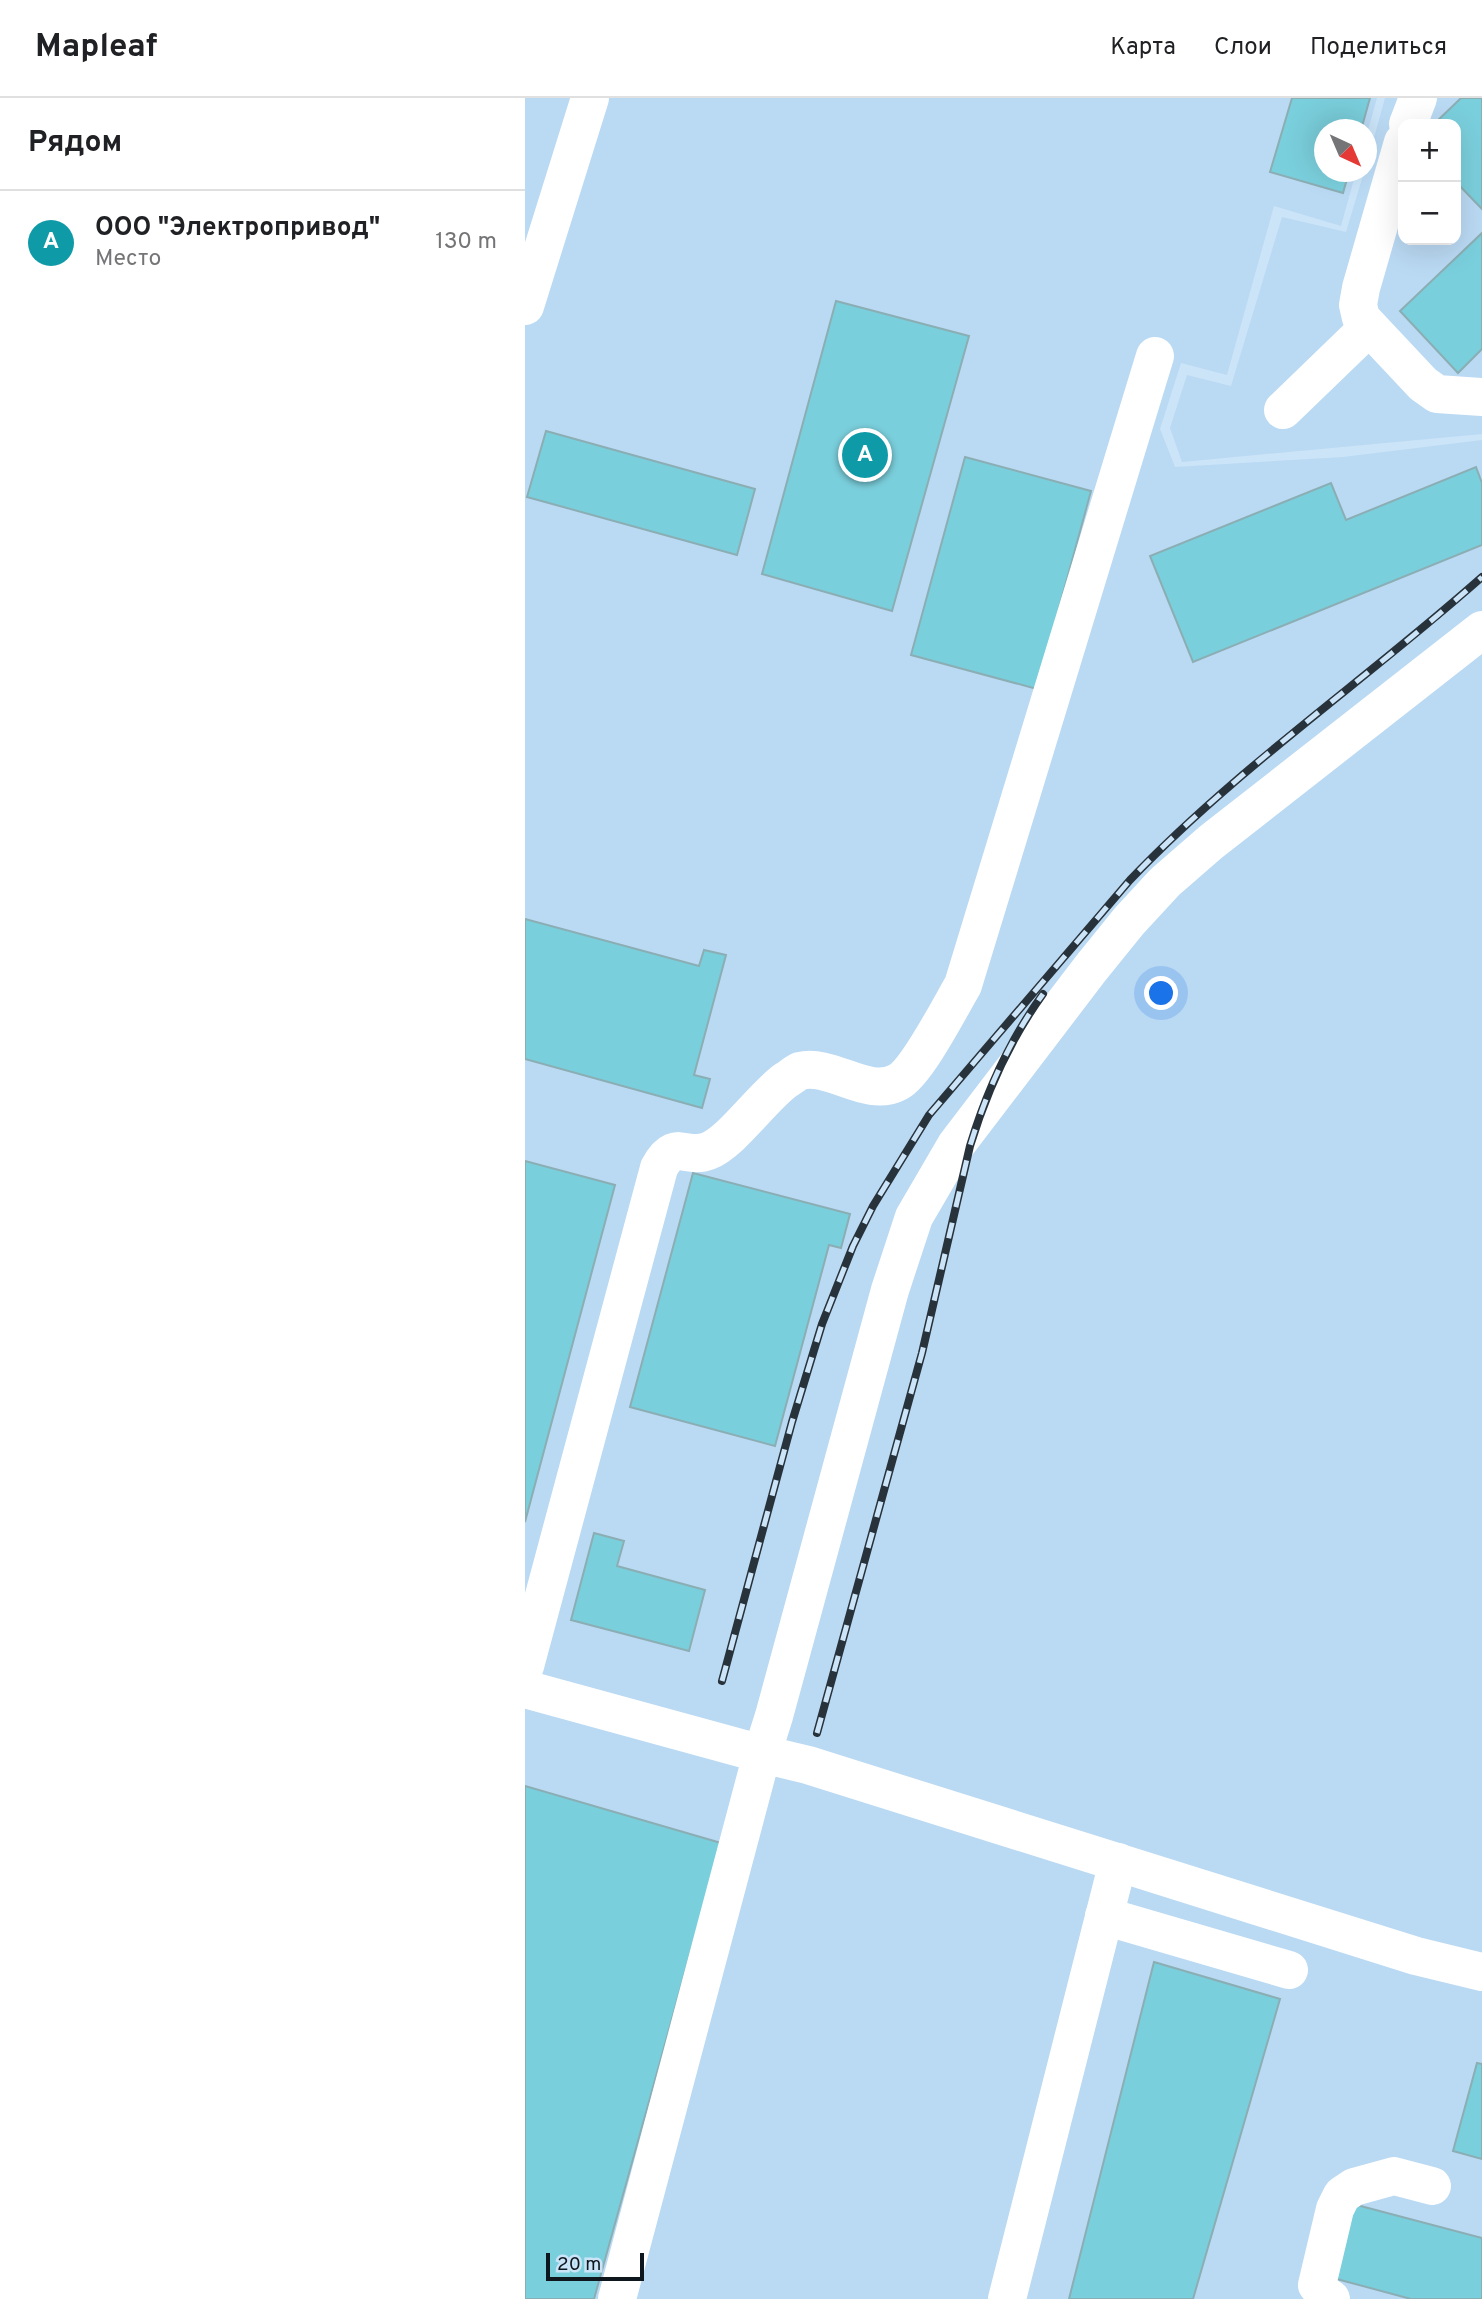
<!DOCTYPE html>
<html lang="ru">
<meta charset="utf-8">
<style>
:root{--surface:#fff;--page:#f6f6f6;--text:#202124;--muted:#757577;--line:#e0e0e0;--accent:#6d4f23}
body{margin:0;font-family:Overpass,sans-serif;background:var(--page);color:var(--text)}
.controls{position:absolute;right:21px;top:21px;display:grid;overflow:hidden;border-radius:14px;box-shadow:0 7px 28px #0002}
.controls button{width:63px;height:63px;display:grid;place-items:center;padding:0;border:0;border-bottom:2px solid var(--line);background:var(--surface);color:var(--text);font:35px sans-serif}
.compass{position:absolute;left:789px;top:21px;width:63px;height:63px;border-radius:50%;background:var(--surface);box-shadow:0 7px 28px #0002;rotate:136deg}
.scale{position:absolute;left:21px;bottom:18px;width:98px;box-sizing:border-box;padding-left:7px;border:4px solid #0e171e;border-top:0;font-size:19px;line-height:24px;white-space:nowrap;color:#0e171e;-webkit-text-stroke:5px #cbe4f8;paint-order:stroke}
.you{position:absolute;left:637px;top:896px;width:24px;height:24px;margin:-18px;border:5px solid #fff;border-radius:50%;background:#1a73e8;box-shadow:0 0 0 10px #1a73e833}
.badge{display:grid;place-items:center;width:46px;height:46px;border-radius:50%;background:var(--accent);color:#fff;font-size:23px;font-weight:700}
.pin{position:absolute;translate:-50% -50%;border:4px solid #fff;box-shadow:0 2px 7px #0006}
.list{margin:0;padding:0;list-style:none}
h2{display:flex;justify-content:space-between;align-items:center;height:91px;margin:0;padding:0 28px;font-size:30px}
h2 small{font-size:23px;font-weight:400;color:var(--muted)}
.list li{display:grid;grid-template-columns:46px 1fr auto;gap:21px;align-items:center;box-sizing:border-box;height:105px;padding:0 28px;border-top:2px solid var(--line)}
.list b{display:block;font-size:26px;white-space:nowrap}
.list p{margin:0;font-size:23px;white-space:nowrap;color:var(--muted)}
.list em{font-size:23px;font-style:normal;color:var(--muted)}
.map{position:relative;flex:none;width:957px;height:2201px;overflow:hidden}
header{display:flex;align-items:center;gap:42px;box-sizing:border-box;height:98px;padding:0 35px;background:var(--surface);border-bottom:2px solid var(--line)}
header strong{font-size:33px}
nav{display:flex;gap:38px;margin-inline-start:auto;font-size:24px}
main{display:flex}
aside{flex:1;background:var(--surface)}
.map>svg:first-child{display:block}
</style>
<header>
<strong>Mapleaf</strong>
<nav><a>Карта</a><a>Слои</a><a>Поделиться</a></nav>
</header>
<main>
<aside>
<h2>Рядом<small></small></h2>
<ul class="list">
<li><span class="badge" style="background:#0f9aa8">A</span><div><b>ООО &quot;Электропривод&quot;</b><p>Место</p></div><em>130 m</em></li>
</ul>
</aside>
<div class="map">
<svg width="957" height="2201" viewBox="0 0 957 2201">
<rect width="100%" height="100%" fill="#cbe4f8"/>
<!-- built -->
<g fill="#bad9f3" fill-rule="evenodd">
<path d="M 0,0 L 852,0 L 842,36 L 842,32 L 800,32 L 800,74 L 831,74 L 816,128 L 749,108 L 702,277 L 656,265 L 635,331 L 650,369 L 818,359 L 957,342 L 957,2201 L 0,2201 Z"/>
<path d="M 860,0 L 957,0 L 957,336 L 657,364 L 645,330 L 662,277 L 706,288 L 757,119 L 821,134 L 839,74 L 842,74 L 842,65 ZM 878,26 L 931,26 L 931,142 L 878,142 Z"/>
</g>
<!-- building -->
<g fill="#7acfdc" stroke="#8baeb4" stroke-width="2">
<path d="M 767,0 L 845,0 L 836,32 L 800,32 L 800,74 L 824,74 L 818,95 L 745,74 Z"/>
<path d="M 936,0 L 957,0 L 957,111 L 931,84 L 931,26 L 909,26 Z"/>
<path d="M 957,135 L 957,251 L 933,275 L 875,213 Z"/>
<path d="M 311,203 L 444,238 L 367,513 L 237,476 Z"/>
<path d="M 21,333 L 230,391 L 212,457 L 2,399 Z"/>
<path d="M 440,359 L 566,393 L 512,591 L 386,557 Z"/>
<path d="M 951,369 L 957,385 L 957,447 L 668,564 L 625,458 L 806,385 L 821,422 Z"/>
<path d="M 0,821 L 174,868 L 179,852 L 201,857 L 169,977 L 185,981 L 177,1010 L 0,961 Z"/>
<path d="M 0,1063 L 90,1087 L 0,1424 Z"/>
<path d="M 168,1075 L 325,1116 L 316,1150 L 304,1147 L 250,1348 L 105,1309 Z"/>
<path d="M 69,1435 L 99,1443 L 92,1468 L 180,1492 L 164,1553 L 46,1522 Z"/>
<path d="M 0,1688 L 196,1745 L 69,2201 L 0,2201 Z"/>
<path d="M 629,1864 L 755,1901 L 668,2201 L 544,2201 Z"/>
<path d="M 952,1965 L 957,1966 L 957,2061 L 928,2053 Z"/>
<path d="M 828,2106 L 957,2140 L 957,2201 L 886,2201 L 808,2180 Z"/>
</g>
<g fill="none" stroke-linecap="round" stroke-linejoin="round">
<!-- minor -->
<g stroke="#fff" stroke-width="38">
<path d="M 883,26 L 893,0"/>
<path d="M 878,44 L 836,190 L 833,207 L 836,220 L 898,286 L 912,296 L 957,299"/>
<path d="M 0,208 L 65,0"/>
<path d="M 758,312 L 844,229"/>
<path d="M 0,1568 L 134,1070 C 150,1039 160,1062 183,1053 C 207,1044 237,999 261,982 C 265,980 270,975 275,973 C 307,965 342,1001 373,984 C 392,974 425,909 438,887 L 630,258"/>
<path d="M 0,1591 L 237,1656 L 283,1667 L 891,1858 L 957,1874"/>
<path d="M 579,1818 L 764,1872"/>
<path d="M 92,2201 L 237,1656 L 249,1618 L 365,1192 L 389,1119 L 431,1047 L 566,870 L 604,823 L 640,784 L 686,744 L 957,532"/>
<path d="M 482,2201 L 593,1764"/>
<path d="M 806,2201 L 799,2196 L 792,2187 L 810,2111 L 817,2097 L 829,2089 L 869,2078 L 907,2088"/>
</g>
<!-- rail casing -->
<g stroke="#27323b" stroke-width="8">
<g id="rail">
<path d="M 197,1583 L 267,1324 L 297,1226 L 328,1148 L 348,1108 L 404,1017 L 605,782 C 712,670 841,582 957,479"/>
<path d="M 292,1635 L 397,1255 L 445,1048 C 462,992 484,943 518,896"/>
</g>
</g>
<!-- rail -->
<use href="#rail" stroke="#cbe4f8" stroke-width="5" stroke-dasharray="16" stroke-linecap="butt"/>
</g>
</svg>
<div class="controls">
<button>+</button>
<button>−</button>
</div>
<svg class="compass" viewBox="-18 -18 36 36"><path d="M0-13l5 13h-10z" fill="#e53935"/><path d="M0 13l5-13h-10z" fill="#757577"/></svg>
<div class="scale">20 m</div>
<div class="you"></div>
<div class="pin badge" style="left:340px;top:357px;background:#0f9aa8">A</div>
</div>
</main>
